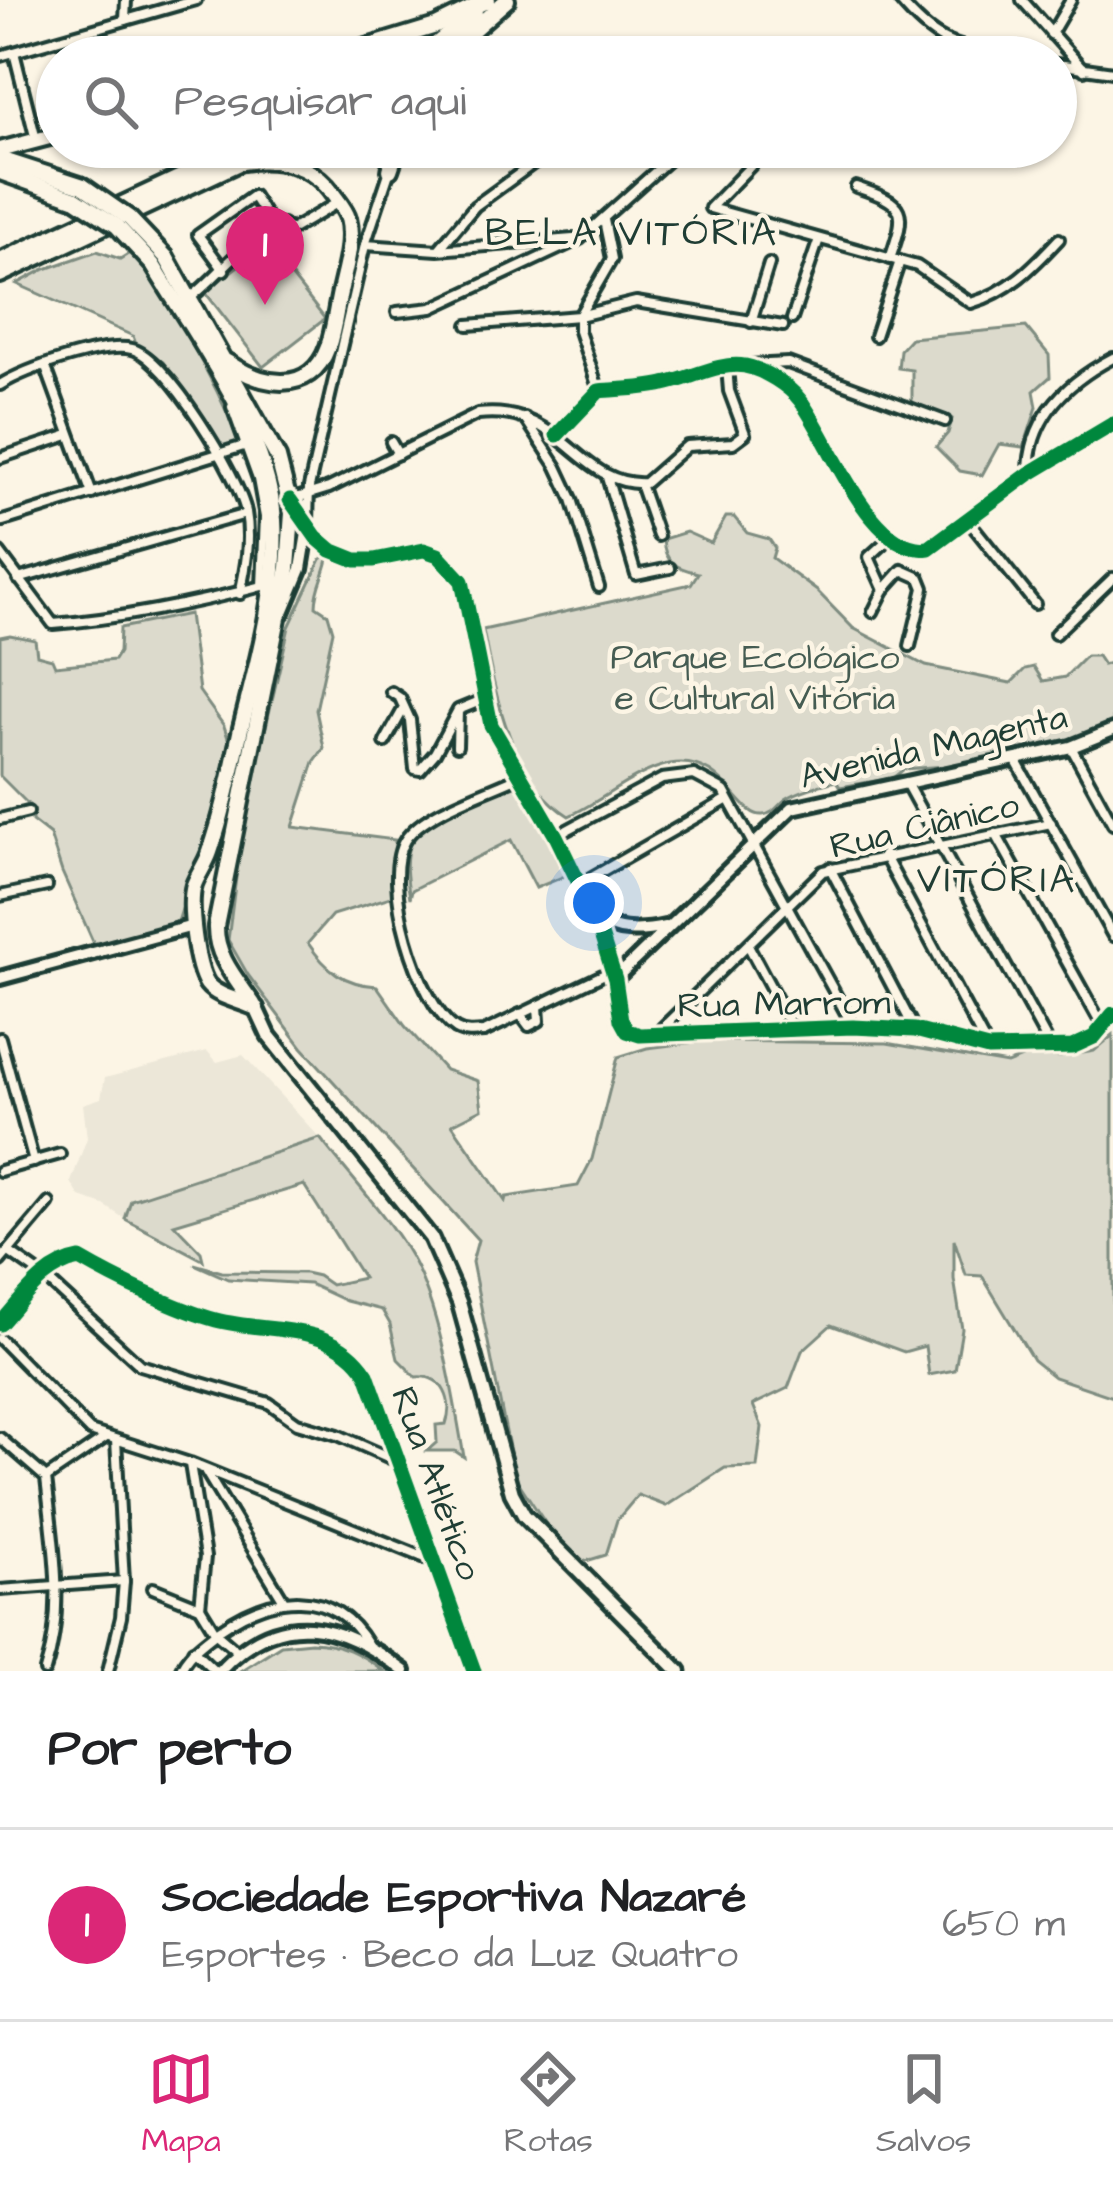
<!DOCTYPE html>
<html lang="pt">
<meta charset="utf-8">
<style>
:root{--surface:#fff;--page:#f2f2f2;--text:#202124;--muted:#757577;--line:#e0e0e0;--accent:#db2777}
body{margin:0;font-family:"Architects Daughter",sans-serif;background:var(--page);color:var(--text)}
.you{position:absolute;left:594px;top:903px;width:42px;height:42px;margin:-30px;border:9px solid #fff;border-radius:50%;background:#1a73e8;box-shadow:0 0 0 18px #1a73e833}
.badge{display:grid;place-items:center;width:78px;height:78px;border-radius:50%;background:var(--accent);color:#fff;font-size:39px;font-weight:700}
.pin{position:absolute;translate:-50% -99px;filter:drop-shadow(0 3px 6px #0008)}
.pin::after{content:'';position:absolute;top:63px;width:42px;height:36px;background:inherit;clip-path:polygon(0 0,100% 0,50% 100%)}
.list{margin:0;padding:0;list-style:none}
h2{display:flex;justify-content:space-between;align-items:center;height:156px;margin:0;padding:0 48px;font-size:51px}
h2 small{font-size:39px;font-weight:400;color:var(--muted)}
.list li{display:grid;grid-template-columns:78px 1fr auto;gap:36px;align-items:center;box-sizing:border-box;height:192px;padding:0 48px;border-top:3px solid var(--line)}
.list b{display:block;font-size:45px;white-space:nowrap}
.list p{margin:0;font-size:39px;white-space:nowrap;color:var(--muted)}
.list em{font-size:39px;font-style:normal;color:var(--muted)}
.icon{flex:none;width:66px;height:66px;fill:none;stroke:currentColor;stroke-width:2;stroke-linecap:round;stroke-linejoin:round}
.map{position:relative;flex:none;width:1113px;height:1671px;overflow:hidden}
.search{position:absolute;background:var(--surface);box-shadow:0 3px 9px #0004;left:36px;right:36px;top:36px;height:132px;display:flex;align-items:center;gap:30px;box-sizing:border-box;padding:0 42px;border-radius:66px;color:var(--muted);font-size:45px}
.sheet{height:348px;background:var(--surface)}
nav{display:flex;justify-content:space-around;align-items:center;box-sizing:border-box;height:168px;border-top:3px solid var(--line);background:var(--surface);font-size:33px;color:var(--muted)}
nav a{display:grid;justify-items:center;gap:6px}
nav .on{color:var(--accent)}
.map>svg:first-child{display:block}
</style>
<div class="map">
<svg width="1113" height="1671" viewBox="0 0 1113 1671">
<rect width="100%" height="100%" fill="#fcf5e5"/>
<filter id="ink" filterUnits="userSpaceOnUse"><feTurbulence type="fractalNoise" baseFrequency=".00833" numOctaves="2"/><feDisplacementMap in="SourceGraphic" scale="24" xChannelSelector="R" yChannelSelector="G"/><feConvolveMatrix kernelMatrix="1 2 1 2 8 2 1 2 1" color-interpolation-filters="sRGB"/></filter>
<g filter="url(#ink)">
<!-- built -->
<path fill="#ece7d8" d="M 207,1051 L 217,1062 L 243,1055 L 320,1138 L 131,1200 L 125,1219 L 104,1205 L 80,1197 L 71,1182 L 87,1138 L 83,1104 L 101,1098 L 105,1078 Z"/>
<!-- green -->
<g fill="#dcdacc" stroke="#7e8c80" stroke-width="3">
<path d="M 266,244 L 325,319 L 263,367 L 205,292 Z"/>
<path d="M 97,251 L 120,259 L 133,251 C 173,311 211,371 238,438 L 233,448 L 223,448 L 163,362 L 137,347 L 133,336 L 17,284 L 43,270 Z"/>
<path d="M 1026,327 L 1049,355 L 1050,377 L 1034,391 L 1037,407 L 1024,447 L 999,444 L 982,475 L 960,471 L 936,447 L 948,433 L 952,419 L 912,404 L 912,370 L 898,368 L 900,350 L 911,338 Z"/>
<path d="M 726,517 L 734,517 L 747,533 L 769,539 L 775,548 L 772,558 L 817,591 L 853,628 L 926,666 L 1011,683 L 1025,669 L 1034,667 L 1043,681 L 1065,677 L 1086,656 L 1097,656 L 1103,665 L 1113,662 L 1113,723 L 1076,738 L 1032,748 L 947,766 L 904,769 L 893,778 L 840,787 L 836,781 C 826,783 795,792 786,799 C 778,805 774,814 763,815 C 739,818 724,754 670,764 C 635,771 601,802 569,816 C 510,779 495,693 483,630 L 691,584 L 698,573 C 677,568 664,563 663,539 L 686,532 L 711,543 Z"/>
<path d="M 329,554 C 326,574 316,587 316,606 L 328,614 L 333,631 L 316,710 L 324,748 L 314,762 L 293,827 L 395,840 L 394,896 L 332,915 L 308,943 C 326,970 344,984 377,986 L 405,1026 L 445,1070 L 478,1081 L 482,1109 L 452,1124 L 505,1201 L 506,1197 L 578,1186 L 592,1159 L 618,1057 L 647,1048 L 704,1041 L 887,1043 L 1007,1064 L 1027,1056 L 1060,1057 L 1094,1051 L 1113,1035 L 1113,1397 L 1054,1377 L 1033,1360 L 982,1276 L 966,1275 L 954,1239 L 954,1279 L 962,1329 L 955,1370 L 929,1375 L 925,1346 L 904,1352 L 831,1325 L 802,1351 L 788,1388 L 753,1405 L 762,1427 L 757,1467 L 725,1468 L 666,1506 L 638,1495 L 617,1520 L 606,1555 L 573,1565 L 515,1477 L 472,1262 L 478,1240 L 302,1047 L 248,975 L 228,940 L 242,830 L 289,627 L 321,559 Z"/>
<path d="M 189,614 L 199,691 L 224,726 L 229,741 L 221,786 L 177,925 L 95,946 L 62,872 L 50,835 L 32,821 L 32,808 L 0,776 L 0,637 L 10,635 L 35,640 L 37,655 L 52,659 L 55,666 L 114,660 L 119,652 L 120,628 Z"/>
<path d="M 520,782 L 570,874 L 536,888 L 511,840 L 412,890 L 410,898 C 407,881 403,858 411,841 C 424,817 494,794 520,782 Z"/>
<path d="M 320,1138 C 350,1177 387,1215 411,1257 C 440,1308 454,1399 464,1457 L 455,1451 L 427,1451 L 437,1442 L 436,1425 L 446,1424 C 454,1402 444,1374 416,1377 L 398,1359 L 390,1324 L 382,1310 L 346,1301 L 309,1284 L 228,1279 L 194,1264 L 222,1272 L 305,1273 L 318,1276 L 331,1285 L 363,1278 L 304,1185 L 174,1224 L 201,1252 L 203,1260 L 125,1219 L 131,1200 Z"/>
<path d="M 311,1642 C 341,1643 360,1653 384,1671 L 240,1671 L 281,1645 Z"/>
</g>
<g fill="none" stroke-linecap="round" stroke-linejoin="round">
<!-- street casing -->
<g stroke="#1f3d34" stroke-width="16">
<g id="street">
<path d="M 899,0 C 940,49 957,46 1017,57"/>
<path d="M 1022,0 L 1084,70"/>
<path d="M 125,20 L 126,0"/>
<path d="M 1051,34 L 1071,0"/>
<path d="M 14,52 L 36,140"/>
<path d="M 0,56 L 196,0"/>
<path d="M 1056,64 L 1113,72"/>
<path d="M 769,147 L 710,208 L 917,266 L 971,303 C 1009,292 1033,267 1059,239"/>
<path d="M 856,187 C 907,204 907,209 890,259"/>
<path d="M 365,245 L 438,250 L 573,239"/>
<path d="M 439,249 L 475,206 L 556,147"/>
<path d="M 224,270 L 198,235 L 253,196 L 273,227"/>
<path d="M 190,298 C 220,276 247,234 283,225 L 291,230 L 337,203"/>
<path d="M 397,312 L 432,308 L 580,239 L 683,147"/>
<path d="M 792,319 L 819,239"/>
<path d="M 751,322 L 769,264"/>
<path d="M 468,325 L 579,316 L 636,302 L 783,326"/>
<path d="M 875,336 L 900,261"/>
<path d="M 45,365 L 92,494"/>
<path d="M 747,365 L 788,363 L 945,421"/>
<path d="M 0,385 C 26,369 103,342 132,349 C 166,357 239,477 246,512 C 251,540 246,567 240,594"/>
<path d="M 599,391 L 579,331 L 579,316 L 612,259 L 604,220"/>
<path d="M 232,407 L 258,479 L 265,517 L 262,586"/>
<path d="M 525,418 L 557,467 L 572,499 L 599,587"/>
<path d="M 557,435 L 599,391 C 620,389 643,389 664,384 C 688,380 720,361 745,366 C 763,369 790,387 800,400 C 829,437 870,557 929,548 L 1029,474 L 1113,424"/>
<path d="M 391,442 L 398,454"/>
<path d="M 0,458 L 69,435"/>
<path d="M 1029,473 C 1029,417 1067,382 1113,358"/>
<path d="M 607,477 L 636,575 L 670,568"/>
<path d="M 640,484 L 658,536"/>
<path d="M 290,500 L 329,488 L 478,414 C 562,404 579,487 645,483 L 687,446 L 733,443 L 745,434 L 729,391 L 727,367"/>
<path d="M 968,520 L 1035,604"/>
<path d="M 0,522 L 247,445"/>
<path d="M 308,522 L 309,487 L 365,245 L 390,170 L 382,147"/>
<path d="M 0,553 L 53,624 C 128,618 198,603 270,584"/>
<path d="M 18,579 L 246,514"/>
<path d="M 884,590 L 869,557 L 892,536"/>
<path d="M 873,612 L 884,590 L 902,570 L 920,578 L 924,588 L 910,646"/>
<path d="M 1055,634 L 1113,578"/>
<path d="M 391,692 L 400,698 L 410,720 L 415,769 L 420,770 L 435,753 L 458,710 L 485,699"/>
<path d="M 385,742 L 404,708"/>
<path d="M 457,746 L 458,711"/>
<path d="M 1071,747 L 1113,824"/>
<path d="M 1016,761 L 1113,936"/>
<path d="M 518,777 C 487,792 424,811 405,840 C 380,879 418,1004 456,1029 C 465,1034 474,1033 484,1032 L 613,970"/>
<path d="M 906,783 L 1051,1048"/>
<path d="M 0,819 L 28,812"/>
<path d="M 996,834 L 1103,1027"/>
<path d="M 556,836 L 662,779 L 694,775 L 724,791 L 853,1026"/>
<path d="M 884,855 L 988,1049"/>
<path d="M 830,868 L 915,1030"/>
<path d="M 580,884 L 728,799"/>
<path d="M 0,896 L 47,886"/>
<path d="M 748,945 L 793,1029"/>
<path d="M 520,1014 L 529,1026 L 539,1021 L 538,1006"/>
<path d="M 657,1033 L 823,871 L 1051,823"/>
<path d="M 0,1038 L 34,1162"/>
<path d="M 0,1171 L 60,1154"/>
<path d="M 9,1252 L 43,1276 L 140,1365 L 269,1403 L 297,1423 L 338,1435 L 399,1462"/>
<path d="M 0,1261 L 49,1203"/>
<path d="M 0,1324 C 23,1299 44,1265 80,1259 C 116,1280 176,1309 216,1320 C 270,1334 333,1321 367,1374 L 474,1671"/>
<path d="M 0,1339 L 90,1431 L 190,1463 L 433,1561"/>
<path d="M 0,1438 L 46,1478 C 53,1544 66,1607 45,1671"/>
<path d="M 190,1464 L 205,1557 L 200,1607"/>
<path d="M 206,1472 L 284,1601"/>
<path d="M 46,1478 L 105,1438"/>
<path d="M 153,1588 L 200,1607 L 216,1633 L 237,1651"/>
<path d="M 0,1590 L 124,1581"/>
<path d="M 193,1650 L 215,1671"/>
<path d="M 108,1671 L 121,1617 L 124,1581 L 116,1440"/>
<path d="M 180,1671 C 187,1653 204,1642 219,1630 C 270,1594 332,1584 368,1645"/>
</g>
</g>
<!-- secondary casing -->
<g stroke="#1f3d34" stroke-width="20">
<g id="secondary">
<path d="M 290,500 L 316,537 L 331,550 L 356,560 L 374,560 L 424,550 L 438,555 L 462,581 L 491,725 L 556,836 L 595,916 L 615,979 L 621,1020 L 627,1031 L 640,1035 L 853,1027 L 915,1030 L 988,1049 L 1072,1047 L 1094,1037 L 1113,1014"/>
<path d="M 283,612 L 301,569 L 308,527"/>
<path d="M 597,918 C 616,934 642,932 665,927"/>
<path d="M 0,978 L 193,926"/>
<path d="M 615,979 L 792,808 L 1071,747 L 1113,730"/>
<path d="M 219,1671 C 279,1605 340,1622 404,1671"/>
</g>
</g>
<!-- primary casing -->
<g stroke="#1f3d34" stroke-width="21">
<path id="primary" d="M 256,1008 L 269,1036 L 431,1238 L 459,1302 L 512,1493 L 524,1515 L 679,1671"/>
</g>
<!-- highway casing -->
<g stroke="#1f3d34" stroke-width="22">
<g id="highway">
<path d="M 334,57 L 436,26 L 488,0"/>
<path d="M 420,57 L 475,13"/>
<path d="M 442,57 L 507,0"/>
<path d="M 0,150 L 57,135"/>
<path d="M 0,159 L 83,186"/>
<path d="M 390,170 L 398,147"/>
<path d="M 0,172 L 76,199"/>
<path d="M 166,257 L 278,458 L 292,513 L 288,568 L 216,926 C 215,956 236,979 253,1004"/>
<path d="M 0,261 L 245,147"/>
<path d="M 153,265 C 197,339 268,432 274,520 C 278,590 258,660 241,728 C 232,769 224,812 210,852 C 206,864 198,874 194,885 C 188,905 196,967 207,984 C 217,997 242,1001 256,1008"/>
<path d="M 0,275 L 273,147"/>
<path d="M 227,362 C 260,385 310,397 328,347 C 334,330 336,310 340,292 C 345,269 354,241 348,218 C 346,210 338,201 333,194 C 311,163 278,157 242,162"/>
</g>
</g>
<!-- street -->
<use href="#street" stroke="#fcf5e5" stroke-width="8"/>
<!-- secondary -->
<use href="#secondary" stroke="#fcf5e5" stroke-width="10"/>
<!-- primary -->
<use href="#primary" stroke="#fcf5e5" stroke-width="12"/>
<!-- highway -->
<use href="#highway" stroke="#fcf5e5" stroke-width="14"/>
<!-- highway-bridge casing -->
<g stroke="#1f3d34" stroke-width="22" stroke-linecap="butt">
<g id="highway-bridge">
<path d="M 83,186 L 129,218 L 166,257"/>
<path d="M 76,199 L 117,226 L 153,265"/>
</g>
</g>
<!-- highway-bridge -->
<use href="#highway-bridge" stroke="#fcf5e5" stroke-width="14"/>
<!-- cycleway casing -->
<g stroke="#fcf5e5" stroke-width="22">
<g id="cycleway">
<path d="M 557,435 L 599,391 C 620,389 643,389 664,384 C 688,380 720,361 745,366 C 763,369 790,387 800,400 C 829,437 870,557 929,548 L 1029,474 L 1113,424"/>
<path d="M 290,500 L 316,537 L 331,550 L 356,560 L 374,560 L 424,550 L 438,555 L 462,581 L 491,725 L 556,836 L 595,916 L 615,979 L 621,1020 L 627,1031 L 640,1035 L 853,1027 L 915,1030 L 988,1049 L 1072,1047 L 1094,1037 L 1113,1014"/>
<path d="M 0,1324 C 23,1299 44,1265 80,1259 C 116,1280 176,1309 216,1320 C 270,1334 333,1321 367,1374 L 474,1671"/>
</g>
</g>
<!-- cycleway -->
<use href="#cycleway" stroke="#00873e" stroke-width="15"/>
</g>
</g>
<g text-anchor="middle" stroke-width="9" stroke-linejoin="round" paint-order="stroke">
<!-- park labels -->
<g font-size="36" fill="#455c52" stroke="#fcf5e5">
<text x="755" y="668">Parque Ecológico<tspan x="755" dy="41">e Cultural Vitória</tspan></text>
</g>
<!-- street labels -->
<g font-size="36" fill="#1f3d34" stroke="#fcf5e5">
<text transform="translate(933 745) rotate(-13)" y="13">Avenida Magenta</text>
<text transform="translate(924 824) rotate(-13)" y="13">Rua Ciânico</text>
<text transform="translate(784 1002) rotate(-1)" y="13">Rua Marrom</text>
<text transform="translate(438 1483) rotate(70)" y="13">Rua Atlético</text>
</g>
<!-- neighbourhood labels -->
<g font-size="39" letter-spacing="3" fill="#1f3d34" stroke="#fcf5e5">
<text x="632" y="245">BELA VITÓRIA</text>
<text x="997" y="892">VITÓRIA</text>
</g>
</g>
</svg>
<div class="you"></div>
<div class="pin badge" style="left:265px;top:305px">1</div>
<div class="search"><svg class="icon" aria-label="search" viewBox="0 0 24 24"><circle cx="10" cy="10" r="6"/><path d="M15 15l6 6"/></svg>Pesquisar aqui</div>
</div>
<section class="sheet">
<h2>Por perto<small></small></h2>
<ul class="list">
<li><span class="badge">1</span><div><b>Sociedade Esportiva Nazaré</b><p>Esportes · Beco da Luz Quatro</p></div><em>650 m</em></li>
</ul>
</section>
<nav>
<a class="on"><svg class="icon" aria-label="map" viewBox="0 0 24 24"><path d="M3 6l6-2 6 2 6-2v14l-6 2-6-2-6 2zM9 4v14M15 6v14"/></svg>Mapa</a>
<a><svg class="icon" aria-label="directions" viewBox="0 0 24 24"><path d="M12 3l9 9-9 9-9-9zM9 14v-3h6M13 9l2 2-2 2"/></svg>Rotas</a>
<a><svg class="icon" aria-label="saved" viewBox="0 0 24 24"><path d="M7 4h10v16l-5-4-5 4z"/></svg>Salvos</a>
</nav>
